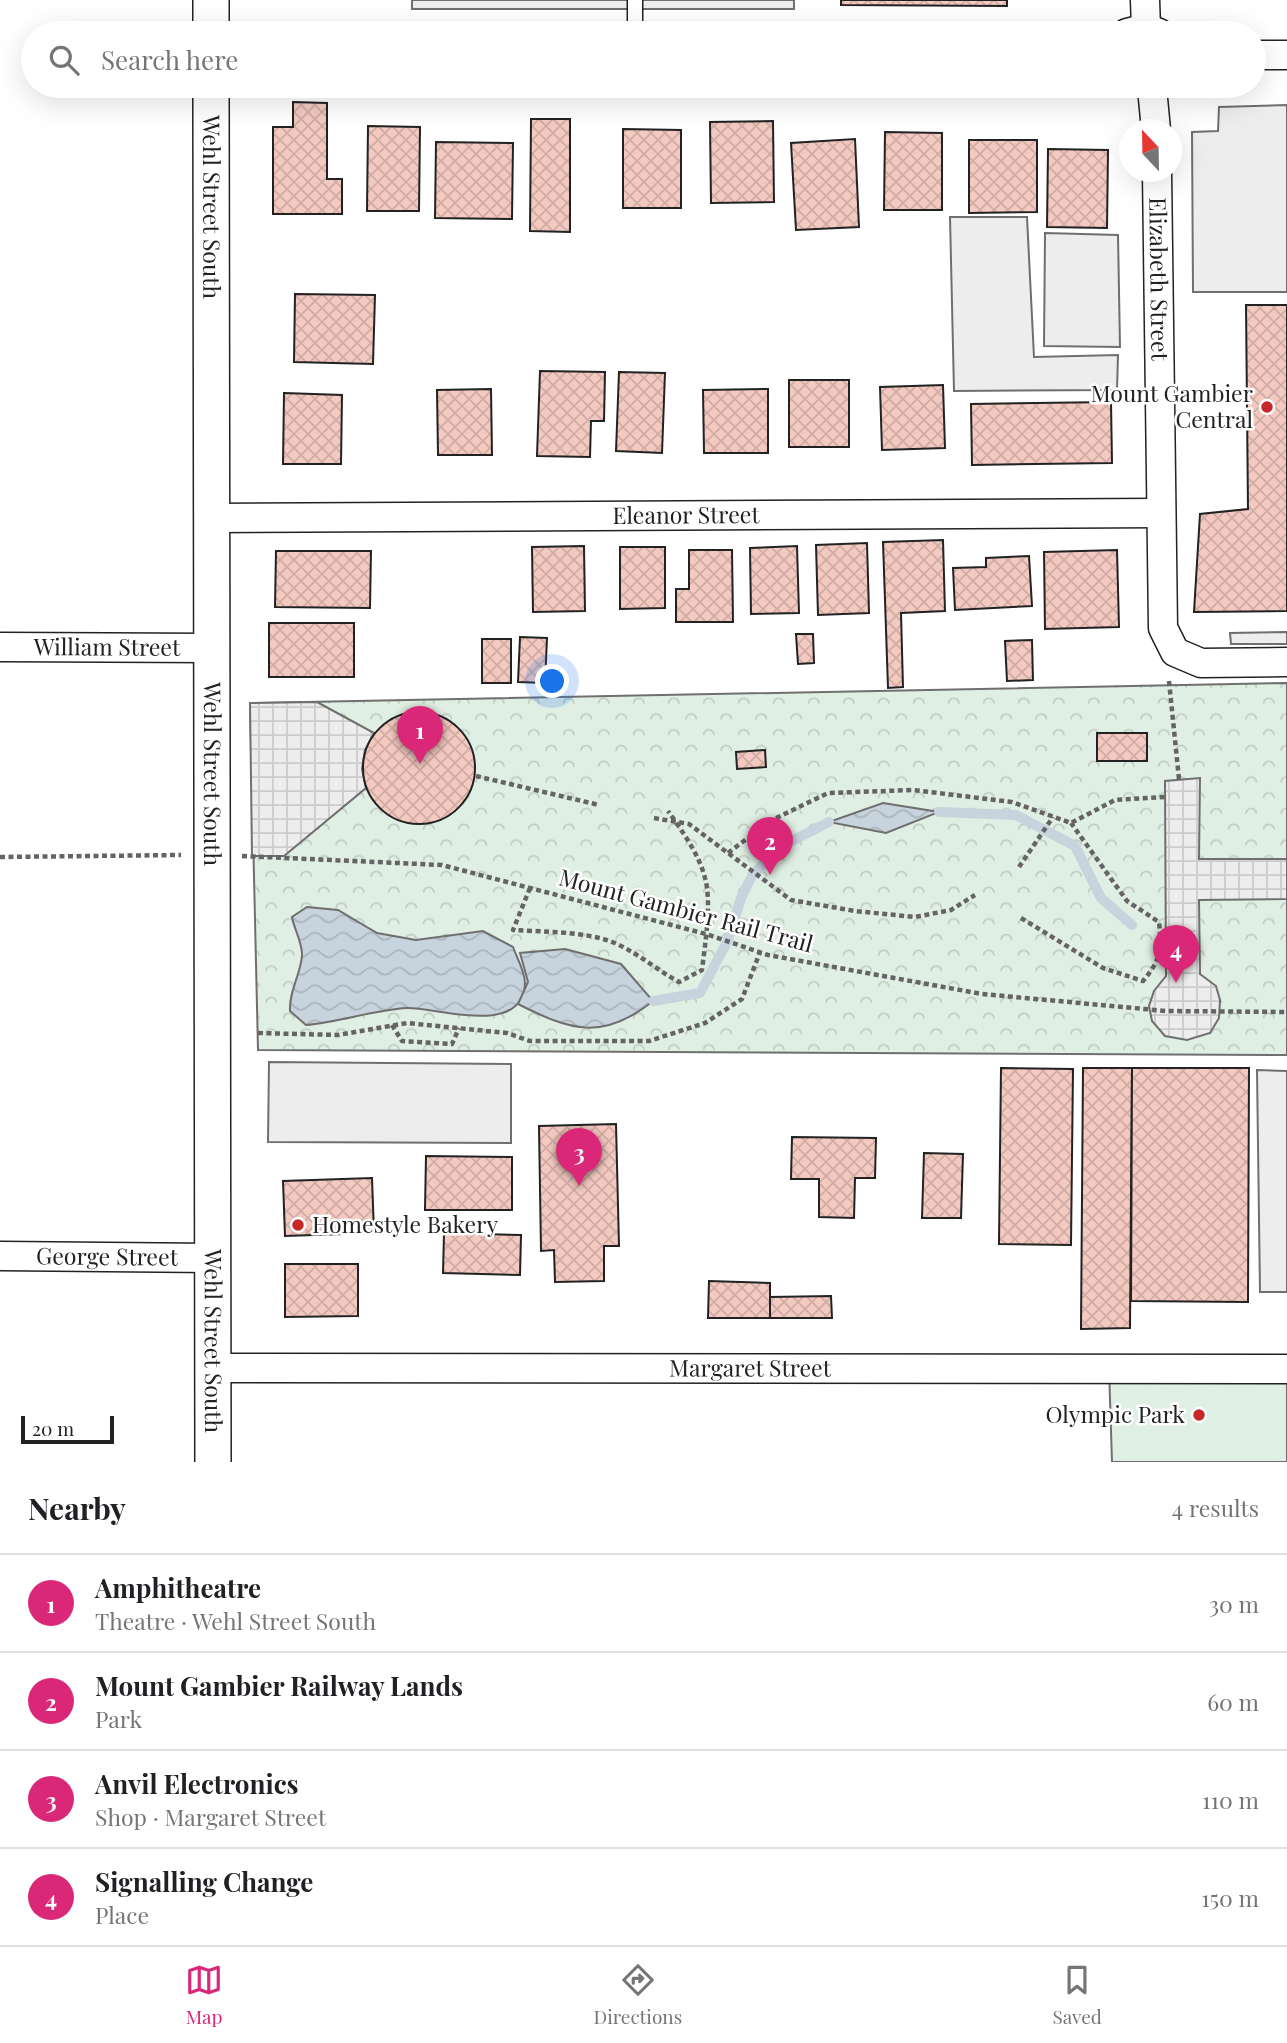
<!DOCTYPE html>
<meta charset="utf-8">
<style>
:root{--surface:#fff;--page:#f2f2f2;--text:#202124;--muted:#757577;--line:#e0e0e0;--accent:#db2777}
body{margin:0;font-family:"Playfair Display",serif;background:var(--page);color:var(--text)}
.compass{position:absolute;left:1119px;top:119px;width:63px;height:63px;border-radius:50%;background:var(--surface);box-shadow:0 7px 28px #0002;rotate:338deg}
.scale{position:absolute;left:21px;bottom:18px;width:93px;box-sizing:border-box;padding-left:7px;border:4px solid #222;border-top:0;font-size:19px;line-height:24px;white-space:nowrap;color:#222;-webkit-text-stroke:5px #fff;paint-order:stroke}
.you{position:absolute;left:553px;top:682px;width:24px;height:24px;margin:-18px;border:5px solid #fff;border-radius:50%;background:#1a73e8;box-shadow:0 0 0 10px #1a73e833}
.badge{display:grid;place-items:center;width:46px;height:46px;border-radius:50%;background:var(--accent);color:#fff;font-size:23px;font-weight:700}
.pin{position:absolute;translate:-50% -58px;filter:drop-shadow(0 2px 4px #0008)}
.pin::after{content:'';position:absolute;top:37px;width:24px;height:21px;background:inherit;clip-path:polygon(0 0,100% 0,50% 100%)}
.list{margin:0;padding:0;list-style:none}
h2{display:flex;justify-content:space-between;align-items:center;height:91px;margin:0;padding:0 28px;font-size:30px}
h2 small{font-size:23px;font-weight:400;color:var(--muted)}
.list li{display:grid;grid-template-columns:46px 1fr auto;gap:21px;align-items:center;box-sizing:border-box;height:98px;padding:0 28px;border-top:2px solid var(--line)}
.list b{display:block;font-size:26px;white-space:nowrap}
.list p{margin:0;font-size:23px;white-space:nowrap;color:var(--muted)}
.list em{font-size:23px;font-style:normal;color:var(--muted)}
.icon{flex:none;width:38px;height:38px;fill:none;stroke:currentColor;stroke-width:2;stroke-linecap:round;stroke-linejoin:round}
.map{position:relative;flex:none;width:1287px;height:1462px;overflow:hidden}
.search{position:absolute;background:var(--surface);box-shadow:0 7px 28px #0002;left:21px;right:21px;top:21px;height:77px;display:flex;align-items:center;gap:18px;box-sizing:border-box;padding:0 24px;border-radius:38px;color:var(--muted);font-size:26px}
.sheet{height:483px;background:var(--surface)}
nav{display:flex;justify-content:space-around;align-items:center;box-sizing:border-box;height:98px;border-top:2px solid var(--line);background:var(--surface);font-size:19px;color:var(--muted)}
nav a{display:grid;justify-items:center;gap:4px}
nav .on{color:var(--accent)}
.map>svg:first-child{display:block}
</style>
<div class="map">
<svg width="1287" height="1462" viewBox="0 0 1287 1462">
<defs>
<pattern id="forest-crowns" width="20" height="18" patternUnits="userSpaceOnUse" patternTransform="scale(1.75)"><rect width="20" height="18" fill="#e0efe3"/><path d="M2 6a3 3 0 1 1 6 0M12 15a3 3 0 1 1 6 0" fill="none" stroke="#c0cdc2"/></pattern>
<pattern id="plaza-grid" width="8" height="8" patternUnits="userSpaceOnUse" patternTransform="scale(1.75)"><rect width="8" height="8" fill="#ededed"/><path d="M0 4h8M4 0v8" fill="none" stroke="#cbcbcb"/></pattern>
<pattern id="water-waves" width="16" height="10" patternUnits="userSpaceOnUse" patternTransform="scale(1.75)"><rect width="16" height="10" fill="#c7d3dd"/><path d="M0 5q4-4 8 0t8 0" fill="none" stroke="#abb5bd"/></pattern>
<pattern id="building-cross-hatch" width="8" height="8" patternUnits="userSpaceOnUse" patternTransform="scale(1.75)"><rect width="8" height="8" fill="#f3c9c0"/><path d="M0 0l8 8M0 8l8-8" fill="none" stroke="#d0aca5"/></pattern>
</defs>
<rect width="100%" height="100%" fill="#fff"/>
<!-- forest -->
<path fill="url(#forest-crowns)" stroke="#6f6f6f" stroke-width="2" d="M 1287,683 L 1287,1055 L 258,1050 L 250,703 Z"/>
<!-- garden -->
<path fill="#e0efe3" stroke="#6f6f6f" stroke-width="2" d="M 1109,1368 L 1287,1369 L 1287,1462 L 1112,1462 Z"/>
<!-- parking -->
<g fill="#ededed" stroke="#6f6f6f" stroke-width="2">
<rect x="412" y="0" width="382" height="9"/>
<path d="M 1287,105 L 1287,292 L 1193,292 L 1192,132 L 1218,131 L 1219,107 Z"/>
<path d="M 950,217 L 1027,217 L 1034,357 L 1118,355 L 1117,390 L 954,391 Z"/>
<path d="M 1045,233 L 1118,235 L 1120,347 L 1044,346 Z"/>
<path d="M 1287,632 L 1287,644 L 1231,644 L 1230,633 Z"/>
<path d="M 269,1062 L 511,1064 L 511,1143 L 268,1142 Z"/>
<path d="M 1257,1070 L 1287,1071 L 1287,1292 L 1260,1292 Z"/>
</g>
<!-- plaza -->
<g fill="url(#plaza-grid)" stroke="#6f6f6f" stroke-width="2">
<path d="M 317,702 L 374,733 L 365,750 L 362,769 L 366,788 L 284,856 L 252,856 L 250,703 Z"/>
<path d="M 1200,778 L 1199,859 L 1287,859 L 1287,899 L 1199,900 L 1200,974 L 1216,986 L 1220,1000 L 1219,1018 L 1210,1033 L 1187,1040 L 1165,1036 L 1152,1021 L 1149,1006 L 1154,991 L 1166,976 L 1165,781 Z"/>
</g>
<!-- water -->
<g fill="url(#water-waves)" stroke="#6f6f6f" stroke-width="2">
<path d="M 883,803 L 939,812 L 886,833 L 829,822 Z"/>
<path d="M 307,907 L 338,910 L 377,933 L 416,940 L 483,931 L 513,947 C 517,958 525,972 525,983 C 523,1038 436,1007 407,1008 C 373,1010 340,1022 306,1025 L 290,1011 C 289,991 300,976 302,956 C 303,944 294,929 292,917 Z"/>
<path d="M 565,949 L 621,964 L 653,1001 C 603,1041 571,1031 518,1004 L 528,982 L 520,953 Z"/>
</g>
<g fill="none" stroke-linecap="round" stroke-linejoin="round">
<!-- stream -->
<g stroke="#c7d3dd" stroke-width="10">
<path d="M 939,812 L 1016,815 L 1075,846 L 1101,898 L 1132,925"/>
<path d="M 653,1001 L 700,993 L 728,940 L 741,898 L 753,874 L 786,844 L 829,822"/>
</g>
</g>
<!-- building -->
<g fill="url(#building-cross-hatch)" stroke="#222" stroke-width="2">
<path d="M 841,0 L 1007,0 L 1007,6 L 841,5 Z"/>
<path d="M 293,102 L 327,103 L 327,179 L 342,179 L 342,214 L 273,214 L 273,127 L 293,127 Z"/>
<path d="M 531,119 L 570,119 L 570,232 L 530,231 Z"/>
<path d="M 773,121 L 774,202 L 711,203 L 710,122 Z"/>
<path d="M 368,126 L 420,127 L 419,211 L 367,211 Z"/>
<path d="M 623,129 L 681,130 L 681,208 L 623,208 Z"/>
<path d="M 885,132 L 942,133 L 942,210 L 884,210 Z"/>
<path d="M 855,139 L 859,227 L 796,230 L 791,143 Z"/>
<path d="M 969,140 L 1037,140 L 1037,212 L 969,213 Z"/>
<path d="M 436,142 L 513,143 L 512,219 L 435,218 Z"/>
<path d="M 1048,149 L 1108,150 L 1107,228 L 1047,227 Z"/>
<path d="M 295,294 L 375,295 L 373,364 L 294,362 Z"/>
<path d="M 1246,305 L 1287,305 L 1287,611 L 1194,612 L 1200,514 L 1248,509 Z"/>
<path d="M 540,371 L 605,372 L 604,421 L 591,421 L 590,457 L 537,456 Z"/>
<path d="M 619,372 L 665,373 L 662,453 L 616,451 Z"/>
<rect x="789" y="380" width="60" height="67"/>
<path d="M 943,385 L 945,448 L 882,450 L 880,387 Z"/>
<path d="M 491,389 L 492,455 L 438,455 L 437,390 Z"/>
<path d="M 768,389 L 768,453 L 704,453 L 703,390 Z"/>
<path d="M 284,393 L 342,395 L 341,464 L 283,464 Z"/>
<path d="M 1111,402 L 1112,463 L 972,465 L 971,404 Z"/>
<path d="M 943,540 L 945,611 L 901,613 L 903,687 L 888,688 L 883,542 Z"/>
<path d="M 867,543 L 869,613 L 818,615 L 816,545 Z"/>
<path d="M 584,546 L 585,611 L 533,612 L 532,547 Z"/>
<path d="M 797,546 L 799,613 L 751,614 L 750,548 Z"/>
<path d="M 620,547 L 665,547 L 665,608 L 620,609 Z"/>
<path d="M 689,550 L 732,550 L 733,622 L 676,622 L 676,589 L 689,589 Z"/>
<path d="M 1117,550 L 1119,627 L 1045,629 L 1044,552 Z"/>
<path d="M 276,551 L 371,551 L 370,608 L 275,607 Z"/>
<path d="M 1029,556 L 1032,606 L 955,610 L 953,568 L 986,567 L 986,558 Z"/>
<rect x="269" y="623" width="85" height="54"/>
<path d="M 796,634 L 813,634 L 814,663 L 798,664 Z"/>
<path d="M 520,637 L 547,638 L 545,683 L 518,682 Z"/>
<rect x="482" y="639" width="29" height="44"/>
<path d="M 1032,640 L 1033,680 L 1007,681 L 1005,641 Z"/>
<circle cx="419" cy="768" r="56"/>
<rect x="1097" y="733" width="50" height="28"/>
<path d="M 765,750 L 766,767 L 737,769 L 736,752 Z"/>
<path d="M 1001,1068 L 1073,1069 L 1071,1245 L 999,1244 Z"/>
<path d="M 1083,1068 L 1132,1068 L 1130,1328 L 1081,1329 Z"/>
<path d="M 1132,1068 L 1249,1068 L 1248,1302 L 1131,1301 Z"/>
<path d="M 616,1124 L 619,1246 L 604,1246 L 604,1281 L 555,1282 L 554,1250 L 541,1251 L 539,1126 Z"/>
<path d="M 792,1137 L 876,1138 L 875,1178 L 855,1178 L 854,1218 L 819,1217 L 819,1179 L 791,1179 Z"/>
<path d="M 924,1153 L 963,1154 L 961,1218 L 922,1218 Z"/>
<path d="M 426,1156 L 512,1157 L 512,1210 L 425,1210 Z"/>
<path d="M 372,1178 L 374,1233 L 285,1236 L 283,1181 Z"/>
<path d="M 444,1233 L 521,1235 L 520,1275 L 443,1273 Z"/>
<path d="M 285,1264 L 358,1264 L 358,1316 L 285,1317 Z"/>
<path d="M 709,1281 L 770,1283 L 770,1318 L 708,1318 Z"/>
<path d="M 831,1296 L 832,1318 L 770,1318 L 770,1297 Z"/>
</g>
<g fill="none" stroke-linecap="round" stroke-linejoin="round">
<!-- service casing -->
<g stroke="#222" stroke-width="17">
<path id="service" d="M 635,33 L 635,0"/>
</g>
<!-- minor casing -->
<g stroke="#222" stroke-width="31">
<g id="minor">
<path d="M 1145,0 L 1146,28"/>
<path d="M 1127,33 L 1146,28 L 1159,33"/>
<path d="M 1254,55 L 1287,55"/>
<path d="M 1152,88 L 1156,130"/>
<path id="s1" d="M 1157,172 L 1163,628 L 1175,652 L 1201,663 L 1287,662"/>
<path id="s2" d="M 212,518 L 1161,513"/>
<path id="s3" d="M 0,647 L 212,648"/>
<path id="s4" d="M 0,1256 L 213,1258"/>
<path id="s5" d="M 213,1368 L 1287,1369"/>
</g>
</g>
<!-- tertiary casing -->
<g stroke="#222" stroke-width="38">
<g id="tertiary">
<path d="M 211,0 L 211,33"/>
<path id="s6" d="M 211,86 L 213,1462"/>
</g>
</g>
<!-- path -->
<g stroke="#646464" stroke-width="4.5" stroke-dasharray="5 3.5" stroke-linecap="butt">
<path d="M 1169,681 L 1179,779"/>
<path d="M 476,776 L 599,805"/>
<path d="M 654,818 L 689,824 L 791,900 L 855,911 L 915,917 L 951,910 L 975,895"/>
<path d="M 728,853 L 770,821 L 828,793 L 913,790 L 1012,802 L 1071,823 L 1115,800 L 1165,797"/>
<path d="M 242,856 L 442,865 L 706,934 L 768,955 L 982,994 L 1166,1011 L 1287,1012"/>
<path d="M 0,857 L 181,855"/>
<path d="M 1019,867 L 1053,817"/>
<path d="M 530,888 L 513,930 C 545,932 585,931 615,943 C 639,954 657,970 679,982 L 702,970 C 705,944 712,903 705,878 C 699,854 682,831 668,811"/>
<path d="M 1021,918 L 1103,968 L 1143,981 C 1161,959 1162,951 1159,922 L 1127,901 L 1071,823"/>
<path d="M 392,1025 L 402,1041 L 452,1044 L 459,1028"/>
<path d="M 258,1033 L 338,1035 L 407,1023 L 507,1033 L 530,1041 L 649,1041 L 705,1023 L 742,999 L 760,952"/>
</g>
<!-- service -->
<use href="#service" stroke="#fff" stroke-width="14"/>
<!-- minor -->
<use href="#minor" stroke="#fff" stroke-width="28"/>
<!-- tertiary -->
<use href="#tertiary" stroke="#fff" stroke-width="35"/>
</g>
<!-- markers -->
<g fill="#c62828" stroke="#fff" stroke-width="2.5">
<circle cx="1267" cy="407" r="7"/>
<circle cx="298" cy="1225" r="7"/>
<circle cx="1199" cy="1415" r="7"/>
</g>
<g text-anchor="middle" stroke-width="5" stroke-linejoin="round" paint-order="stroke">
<!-- street labels -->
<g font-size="23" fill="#222" stroke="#fff">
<text dy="8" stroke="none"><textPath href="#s6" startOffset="121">Wehl Street South</textPath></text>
<text dy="8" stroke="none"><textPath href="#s1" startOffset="107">Elizabeth Street</textPath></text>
<text dy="8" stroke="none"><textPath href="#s2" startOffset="474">Eleanor Street</textPath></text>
<text dy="8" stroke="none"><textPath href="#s3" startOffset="107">William Street</textPath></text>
<text dy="8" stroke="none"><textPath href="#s6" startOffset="688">Wehl Street South</textPath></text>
<text transform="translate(686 911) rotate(15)" y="8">Mount Gambier Rail Trail</text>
<text dy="8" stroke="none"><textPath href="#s4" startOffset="107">George Street</textPath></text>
<text dy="8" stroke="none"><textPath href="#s6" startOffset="1255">Wehl Street South</textPath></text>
<text dy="8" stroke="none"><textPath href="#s5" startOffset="537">Margaret Street</textPath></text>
</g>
<!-- poi labels -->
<g font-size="23" fill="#222" stroke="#fff" text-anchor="end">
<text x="1253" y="402">Mount Gambier<tspan x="1253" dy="26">Central</tspan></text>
<text x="312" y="1233" text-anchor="start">Homestyle Bakery</text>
<text x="1185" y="1423">Olympic Park</text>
</g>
</g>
</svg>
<svg class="compass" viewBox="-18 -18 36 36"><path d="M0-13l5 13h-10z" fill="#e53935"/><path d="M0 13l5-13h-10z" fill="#757577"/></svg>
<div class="scale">20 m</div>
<div class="you"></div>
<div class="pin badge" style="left:420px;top:764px">1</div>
<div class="pin badge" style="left:770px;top:875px">2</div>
<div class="pin badge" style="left:579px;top:1186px">3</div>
<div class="pin badge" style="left:1176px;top:983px">4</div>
<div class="search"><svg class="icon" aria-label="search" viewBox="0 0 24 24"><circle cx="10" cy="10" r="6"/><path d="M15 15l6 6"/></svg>Search here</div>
</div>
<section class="sheet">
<h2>Nearby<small>4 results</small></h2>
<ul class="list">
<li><span class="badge">1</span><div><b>Amphitheatre</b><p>Theatre · Wehl Street South</p></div><em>30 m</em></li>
<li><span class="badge">2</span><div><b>Mount Gambier Railway Lands</b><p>Park</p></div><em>60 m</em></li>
<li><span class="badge">3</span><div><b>Anvil Electronics</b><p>Shop · Margaret Street</p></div><em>110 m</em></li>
<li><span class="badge">4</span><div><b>Signalling Change</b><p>Place</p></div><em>150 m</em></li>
</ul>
</section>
<nav>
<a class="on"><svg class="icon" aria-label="map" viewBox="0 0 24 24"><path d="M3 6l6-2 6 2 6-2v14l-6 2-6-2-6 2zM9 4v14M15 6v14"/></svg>Map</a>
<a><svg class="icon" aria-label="directions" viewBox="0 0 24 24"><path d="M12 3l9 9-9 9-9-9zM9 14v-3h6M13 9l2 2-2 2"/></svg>Directions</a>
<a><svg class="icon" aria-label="saved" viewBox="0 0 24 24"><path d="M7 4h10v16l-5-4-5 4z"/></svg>Saved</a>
</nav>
